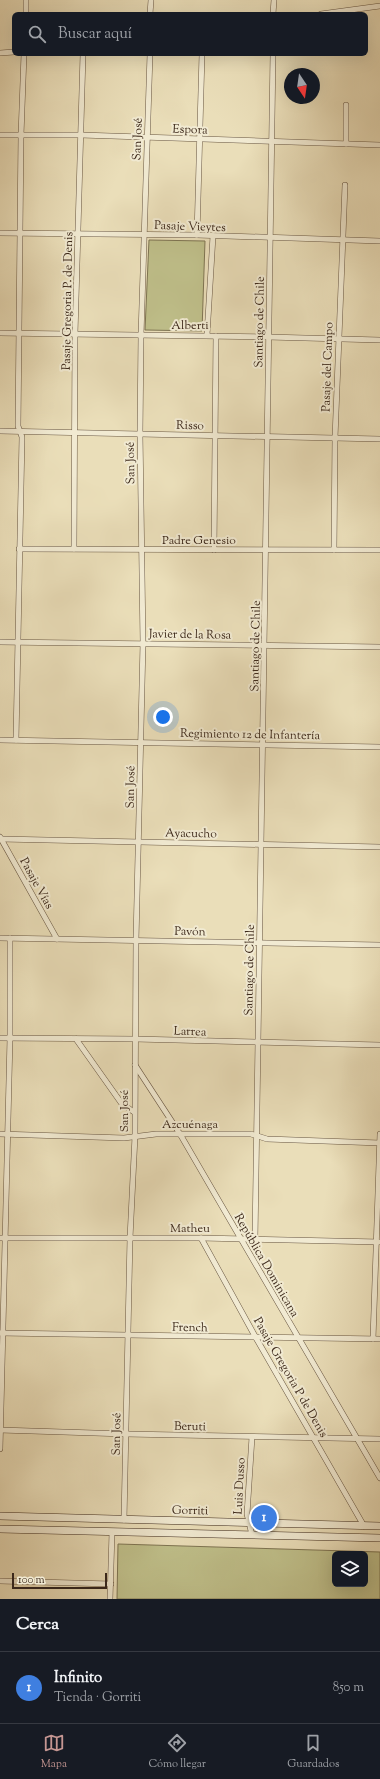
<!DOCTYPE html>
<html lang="es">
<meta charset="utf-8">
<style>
:root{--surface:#171b24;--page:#242831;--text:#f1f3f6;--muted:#9ea1a6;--line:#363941;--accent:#c59692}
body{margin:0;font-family:"Sorts Mill Goudy",serif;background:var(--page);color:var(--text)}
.controls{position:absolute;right:12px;bottom:12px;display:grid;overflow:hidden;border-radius:6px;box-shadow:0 4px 16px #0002}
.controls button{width:36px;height:36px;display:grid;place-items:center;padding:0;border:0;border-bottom:1px solid var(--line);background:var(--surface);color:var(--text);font:20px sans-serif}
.compass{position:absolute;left:284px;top:68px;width:36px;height:36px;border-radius:50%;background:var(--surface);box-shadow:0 4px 16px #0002;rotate:167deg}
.scale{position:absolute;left:12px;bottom:10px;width:95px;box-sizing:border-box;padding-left:4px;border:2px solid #3c281a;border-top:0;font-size:11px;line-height:14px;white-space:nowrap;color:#3c281a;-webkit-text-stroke:3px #f1ead2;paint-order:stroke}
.you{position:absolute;left:163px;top:717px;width:14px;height:14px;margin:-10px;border:3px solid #fff;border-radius:50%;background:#1a73e8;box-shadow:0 0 0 6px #1a73e833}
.badge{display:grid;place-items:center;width:26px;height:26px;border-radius:50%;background:var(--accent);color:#fff;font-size:13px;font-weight:700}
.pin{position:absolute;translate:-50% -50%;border:2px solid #fff;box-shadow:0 1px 4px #0006}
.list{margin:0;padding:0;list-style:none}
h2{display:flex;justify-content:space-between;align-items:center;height:52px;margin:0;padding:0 16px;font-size:17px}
h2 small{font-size:13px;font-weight:400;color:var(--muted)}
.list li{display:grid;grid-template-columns:26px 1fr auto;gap:12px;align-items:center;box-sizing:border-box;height:72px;padding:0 16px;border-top:1px solid var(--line)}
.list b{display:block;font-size:15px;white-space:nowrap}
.list p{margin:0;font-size:13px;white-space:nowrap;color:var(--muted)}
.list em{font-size:13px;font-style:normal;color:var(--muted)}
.icon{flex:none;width:22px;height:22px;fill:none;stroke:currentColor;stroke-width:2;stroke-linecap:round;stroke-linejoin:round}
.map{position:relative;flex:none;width:380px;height:1599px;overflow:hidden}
.search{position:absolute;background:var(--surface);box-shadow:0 4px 16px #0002;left:12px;right:12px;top:12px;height:44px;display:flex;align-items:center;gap:10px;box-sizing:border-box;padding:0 14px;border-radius:6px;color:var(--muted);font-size:15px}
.sheet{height:124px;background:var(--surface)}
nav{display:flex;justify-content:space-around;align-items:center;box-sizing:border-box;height:56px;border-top:1px solid var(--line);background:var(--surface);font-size:11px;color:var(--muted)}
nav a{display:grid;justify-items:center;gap:2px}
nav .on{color:var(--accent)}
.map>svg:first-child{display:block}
</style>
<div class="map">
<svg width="380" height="1599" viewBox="0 0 380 1599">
<rect width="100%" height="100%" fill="#eadeb9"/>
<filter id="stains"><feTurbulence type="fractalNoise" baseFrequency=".005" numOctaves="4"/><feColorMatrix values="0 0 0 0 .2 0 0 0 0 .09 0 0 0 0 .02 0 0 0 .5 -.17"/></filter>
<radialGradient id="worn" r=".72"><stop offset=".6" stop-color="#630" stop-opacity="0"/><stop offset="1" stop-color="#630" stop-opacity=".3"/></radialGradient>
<!-- green -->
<g fill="#bfbf8a" stroke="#7e7452" fill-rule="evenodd">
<path d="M 149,240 L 205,241 L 202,331 L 145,330 Z"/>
<path d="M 118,1544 L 380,1552 L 380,1599 L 117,1599 ZM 335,1554 L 365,1554 L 365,1584 L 335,1584 Z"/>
</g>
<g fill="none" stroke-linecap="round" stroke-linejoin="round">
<!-- street casing -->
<g stroke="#685642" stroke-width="6">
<g id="street">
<path d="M 26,14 L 26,0"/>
<path d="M 150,14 L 151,0"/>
<path d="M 273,14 L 274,0"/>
<path d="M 321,14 L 380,6"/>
<path d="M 0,53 L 14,52"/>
<path d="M 0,135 L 81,135 L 380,145"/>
<path d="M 346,144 L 346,105"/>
<path d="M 0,233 L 197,235 L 380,241"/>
<path d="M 197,235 L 202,54"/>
<path d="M 0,333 L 268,337 L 380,340"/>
<path d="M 207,335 L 213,236"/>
<path d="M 0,431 L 380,439"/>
<path d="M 19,549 L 380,550"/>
<path d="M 74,549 L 75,334 L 83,54"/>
<path d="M 214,550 L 216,336"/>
<path d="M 334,550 L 335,438 L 345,185"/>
<path d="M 0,642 L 380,647"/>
<path d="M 0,740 L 380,747"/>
<path d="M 16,740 L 22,437 L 18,426 L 21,135 L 24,54"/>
<path d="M 0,837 L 57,939"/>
<path d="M 1,839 L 380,847"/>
<path d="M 0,938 L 380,945"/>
<path d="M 0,1038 L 135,1039 L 380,1045"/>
<path d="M 76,1039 L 122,1104 L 134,1112"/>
<path d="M 135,1065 L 180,1134 L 380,1478"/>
<path d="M 0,1134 L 124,1138 L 156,1134 L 251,1134 L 267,1139 L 380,1143"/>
<path d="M 0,1238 L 201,1238 L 380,1242"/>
<path d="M 201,1238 L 256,1338 L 364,1526"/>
<path d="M 255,1239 L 273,54"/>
<path d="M 0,1333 L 380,1339"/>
<path d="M 373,1339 L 380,1134"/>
<path d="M 0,1430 L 126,1434 L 380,1439"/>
<path d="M 252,1437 L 247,1514 L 252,1535"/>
<path d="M 0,1449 L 10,1038 L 10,938"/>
<path d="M 124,1520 L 130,1238 L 135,1136 L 136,940 L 143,643 L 140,434 L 141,335 L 150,54"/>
<path d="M 0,1581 L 111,1584"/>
<path d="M 110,1599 L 112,1532"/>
</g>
</g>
<!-- secondary casing -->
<g stroke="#3c281a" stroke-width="8">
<g id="secondary">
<path d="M 0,1516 L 380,1526"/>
<path d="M 0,1529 L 380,1538"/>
</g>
</g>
<!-- street -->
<use href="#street" stroke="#f1ead2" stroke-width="5"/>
<!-- secondary -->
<use href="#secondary" stroke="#f1ead2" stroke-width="7"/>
</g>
<g text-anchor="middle" stroke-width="4" stroke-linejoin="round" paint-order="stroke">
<!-- street labels -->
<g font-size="12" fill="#3c281a" stroke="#f1ead2">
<text transform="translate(190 129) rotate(2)" y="4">Espora</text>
<text transform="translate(137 139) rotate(-88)" y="4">San José</text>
<text transform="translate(190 226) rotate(2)" y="4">Pasaje Vieytes</text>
<text transform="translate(67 301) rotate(-89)" y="4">Pasaje Gregoria P. de Denis</text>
<text transform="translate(259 322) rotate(-89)" y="4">Santiago de Chile</text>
<text x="190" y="329">Alberti</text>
<text transform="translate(327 367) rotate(-88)" y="4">Pasaje del Campo</text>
<text transform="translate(190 425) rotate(1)" y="4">Risso</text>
<text transform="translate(130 463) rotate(-91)" y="4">San José</text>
<text x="199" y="544">Padre Genesio</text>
<text transform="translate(190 634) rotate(1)" y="4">Javier de la Rosa</text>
<text transform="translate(255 646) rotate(-89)" y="4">Santiago de Chile</text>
<text transform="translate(250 734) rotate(1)" y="4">Regimiento 12 de Infantería</text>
<text transform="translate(130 787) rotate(-89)" y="4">San José</text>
<text transform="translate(191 833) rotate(1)" y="4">Ayacucho</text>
<text transform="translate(37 883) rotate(61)" y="4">Pasaje Vías</text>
<text transform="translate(190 931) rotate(1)" y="4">Pavón</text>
<text transform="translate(249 970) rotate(-89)" y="4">Santiago de Chile</text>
<text transform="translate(190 1031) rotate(2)" y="4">Larrea</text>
<text transform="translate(124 1111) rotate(-90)" y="4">San José</text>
<text x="190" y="1128">Azcuénaga</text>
<text x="190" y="1232">Matheu</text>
<text transform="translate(267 1265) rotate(60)" y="4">República Dominicana</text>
<text transform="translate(190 1327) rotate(1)" y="4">French</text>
<text transform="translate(291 1377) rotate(60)" y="4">Pasaje Gregoria P de Denis</text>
<text transform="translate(190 1426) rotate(1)" y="4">Beruti</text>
<text transform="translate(116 1434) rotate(-89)" y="4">San José</text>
<text transform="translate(239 1486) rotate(-87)" y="4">Luis Dusso</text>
<text transform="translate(190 1510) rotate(1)" y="4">Gorriti</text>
</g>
</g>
<rect width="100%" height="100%" filter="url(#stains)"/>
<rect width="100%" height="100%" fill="url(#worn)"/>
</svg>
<div class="controls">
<button><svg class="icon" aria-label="layers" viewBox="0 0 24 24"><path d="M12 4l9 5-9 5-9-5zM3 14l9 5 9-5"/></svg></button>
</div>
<svg class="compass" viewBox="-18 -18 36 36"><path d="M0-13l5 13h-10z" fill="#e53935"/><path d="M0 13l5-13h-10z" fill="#9ea1a6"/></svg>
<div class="scale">100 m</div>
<div class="you"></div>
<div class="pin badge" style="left:264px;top:1518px;background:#3f7fe0">1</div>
<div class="search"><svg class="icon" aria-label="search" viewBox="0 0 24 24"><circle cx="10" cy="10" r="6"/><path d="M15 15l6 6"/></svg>Buscar aquí</div>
</div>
<section class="sheet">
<h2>Cerca<small></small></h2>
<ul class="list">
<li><span class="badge" style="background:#3f7fe0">1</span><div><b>Infinito</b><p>Tienda · Gorriti</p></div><em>850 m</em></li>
</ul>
</section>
<nav>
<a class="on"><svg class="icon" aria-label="map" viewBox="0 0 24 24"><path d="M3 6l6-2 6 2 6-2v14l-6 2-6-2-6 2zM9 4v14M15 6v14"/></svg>Mapa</a>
<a><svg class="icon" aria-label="directions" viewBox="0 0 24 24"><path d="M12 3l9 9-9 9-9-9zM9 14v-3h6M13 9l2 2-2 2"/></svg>Cómo llegar</a>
<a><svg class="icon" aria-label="saved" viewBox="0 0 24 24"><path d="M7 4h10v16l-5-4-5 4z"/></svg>Guardados</a>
</nav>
